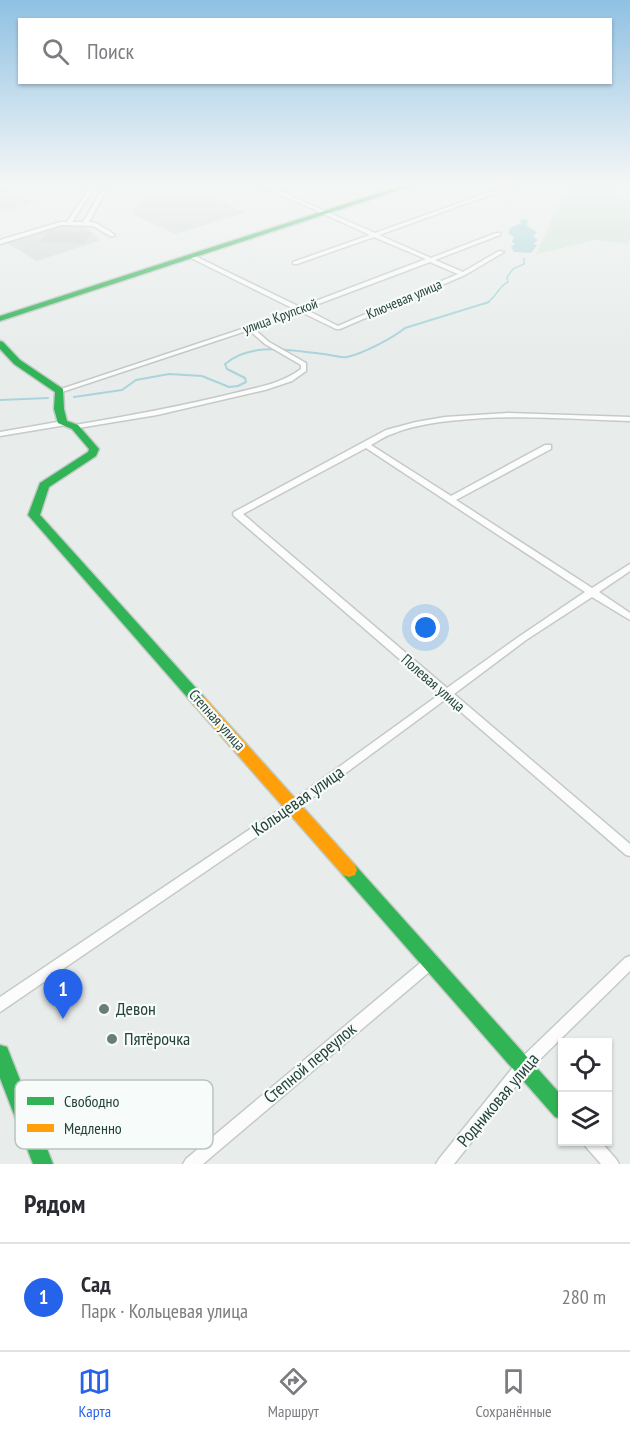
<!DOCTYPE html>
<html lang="ru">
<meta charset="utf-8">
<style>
:root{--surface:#fff;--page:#f2f2f3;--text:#2b2b33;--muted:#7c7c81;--line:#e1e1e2;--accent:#2563eb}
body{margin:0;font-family:"PT Sans Narrow",sans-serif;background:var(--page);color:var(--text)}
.controls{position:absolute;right:18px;bottom:18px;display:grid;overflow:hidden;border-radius:0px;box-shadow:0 2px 4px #0004}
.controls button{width:54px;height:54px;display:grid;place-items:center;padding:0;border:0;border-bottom:2px solid var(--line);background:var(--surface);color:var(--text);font:30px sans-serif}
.you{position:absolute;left:426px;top:628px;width:21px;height:21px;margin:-15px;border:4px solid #fff;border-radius:50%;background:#1a73e8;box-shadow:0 0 0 9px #1a73e833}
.badge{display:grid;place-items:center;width:39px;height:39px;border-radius:50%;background:var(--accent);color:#fff;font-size:20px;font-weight:700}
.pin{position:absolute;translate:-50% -50px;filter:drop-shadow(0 2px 3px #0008)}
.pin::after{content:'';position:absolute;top:32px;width:21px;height:18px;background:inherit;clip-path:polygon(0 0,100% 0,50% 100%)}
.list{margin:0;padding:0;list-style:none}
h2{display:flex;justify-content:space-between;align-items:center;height:78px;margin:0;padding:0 24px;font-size:26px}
h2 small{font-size:20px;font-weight:400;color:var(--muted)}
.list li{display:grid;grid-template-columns:39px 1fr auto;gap:18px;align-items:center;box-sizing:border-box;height:108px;padding:0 24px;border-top:2px solid var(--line)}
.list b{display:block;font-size:22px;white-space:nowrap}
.list p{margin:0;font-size:20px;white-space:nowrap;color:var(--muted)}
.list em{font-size:20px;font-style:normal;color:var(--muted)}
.icon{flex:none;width:33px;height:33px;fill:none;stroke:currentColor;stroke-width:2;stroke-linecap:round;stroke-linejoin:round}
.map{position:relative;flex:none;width:630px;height:1164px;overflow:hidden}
.search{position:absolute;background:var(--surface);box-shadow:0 2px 4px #0004;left:18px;right:18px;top:18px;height:66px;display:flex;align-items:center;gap:15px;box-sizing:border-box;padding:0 21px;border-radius:0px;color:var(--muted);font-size:22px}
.sheet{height:186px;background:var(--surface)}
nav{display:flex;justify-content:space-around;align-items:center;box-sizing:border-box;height:84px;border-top:2px solid var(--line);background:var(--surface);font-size:16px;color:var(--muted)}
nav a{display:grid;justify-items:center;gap:3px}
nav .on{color:var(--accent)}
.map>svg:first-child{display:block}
</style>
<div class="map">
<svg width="630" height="1164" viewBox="0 0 630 1164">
<rect width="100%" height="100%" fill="#e8edeb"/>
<!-- built -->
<g fill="#d6dedb">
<path d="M 6,189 L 34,203 L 0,213 L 0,190 Z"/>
<path d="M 146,192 L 206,193 L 245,213 L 175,234 L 133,214 Z"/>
<path d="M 59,226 L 83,226 L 101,240 L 37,261 L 7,243 Z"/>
</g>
<!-- green -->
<path fill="#d1e6d8" d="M 568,185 L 618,185 L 615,196 L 630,200 L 630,238 L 628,244 L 595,240 L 536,254 Z"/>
<!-- water -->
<path fill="#a9d4db" d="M 523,219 L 528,220 L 527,226 L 537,232 L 533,236 L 538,240 L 533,244 L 537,245 L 531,253 L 514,252 L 511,247 L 515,244 L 512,242 L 514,237 L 508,233 L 510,228 L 522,223 L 519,221 Z"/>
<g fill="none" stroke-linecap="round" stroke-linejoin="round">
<!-- stream-far1 -->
<path stroke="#a9d4db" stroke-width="1.5" d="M 484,304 C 496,300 497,287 508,282 L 507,277 L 513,269 L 524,264 L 524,258"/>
<!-- stream -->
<g stroke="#a9d4db" stroke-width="2">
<path d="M 74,397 L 122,390 L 136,380 L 169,374 L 202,376 L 229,387 L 238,386 L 246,382 L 245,378 L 227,369 L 225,364 C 251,341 292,351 324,354 C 331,355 340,358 347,357 C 362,354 393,338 405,328 L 489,302"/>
<path d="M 0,400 L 48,398"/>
</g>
</g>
<!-- building -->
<path fill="#cfd4d2" stroke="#d1d6d4" stroke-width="1.5" d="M 49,231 L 90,233 L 84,243 L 42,241 Z"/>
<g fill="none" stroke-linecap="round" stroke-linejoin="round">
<!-- street casing -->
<g stroke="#c5cac8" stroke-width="3">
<g id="street">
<path d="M 92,185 L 96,185 L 72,222 L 83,222 L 105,185 L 109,185 L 89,222 L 96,223 L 114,234 L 114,236 L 110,236 L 93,226 L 62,225 L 0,244 L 0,240 L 60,222 L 67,222 Z"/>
<path d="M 260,185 L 266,185 L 375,233 L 510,185 L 517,185 L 379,235 L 431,258 L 496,233 L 500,233 L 500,235 L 435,260 L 463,272 L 499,251 L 504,252 L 465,275 L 340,329 L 336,329 L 299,311 L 254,329 L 269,342 L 306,363 L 306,371 L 292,381 L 265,390 L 157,415 L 72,429 L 72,425 L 75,425 C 129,416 182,406 235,393 C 258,387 281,384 301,369 L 301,365 L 265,344 L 249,330 L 62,392 L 58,392 L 58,390 L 248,327 L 294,309 L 191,258 L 191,256 L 195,256 L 300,307 L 426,259 L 374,237 L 297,264 L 293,264 L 293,262 L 370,235 ZM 430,262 L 458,274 L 338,326 L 305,309 Z"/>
<path d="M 508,413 L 630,417 L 630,421 C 573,419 516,414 459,420 C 437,422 413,425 392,434 C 385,436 378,441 371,445 L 451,496 L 545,445 L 551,445 L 551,449 L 456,500 L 592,588 L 630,564 L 630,571 L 599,592 L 630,613 L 630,620 L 592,597 L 526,640 L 454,694 L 630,844 L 630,856 L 626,855 L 446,699 L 297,809 L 0,1012 L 0,997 L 289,803 L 440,694 L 234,516 L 233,514 L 234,512 L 386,430 L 416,422 L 445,417 ZM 366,448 L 585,592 L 520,636 L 447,688 L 243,514 Z"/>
<path d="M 63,421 L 66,421 L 66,425 L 0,436 L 0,432 Z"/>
<path d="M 630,956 L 630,971 L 528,1071 L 454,1164 L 436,1164 L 439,1159 L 518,1061 L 625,958 Z"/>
<path d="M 430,957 L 435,959 L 437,963 L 435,967 L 203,1164 L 183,1164 L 186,1159 L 425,959 Z"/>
<path d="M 584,1142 L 601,1142 L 616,1159 L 619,1164 L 601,1164 L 586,1147 Z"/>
</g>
</g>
<!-- fast casing -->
<g stroke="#c3cbc8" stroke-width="3">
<g id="fast">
<path d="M 404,185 L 414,185 L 0,321 L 0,316 Z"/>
<path d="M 0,341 L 3,342 L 20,360 L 63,389 L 64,409 L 67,421 L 78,425 L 99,449 L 96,456 L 49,487 L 40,515 L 204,697 L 206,701 L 204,705 L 199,706 L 194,705 L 28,515 L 40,483 L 88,452 L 89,449 L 72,429 L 58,423 L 54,409 L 55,392 L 14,364 L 0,349 Z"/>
<path d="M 349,863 L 355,865 L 562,1096 L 562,1119 L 555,1117 L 343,875 L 341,870 L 343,865 Z"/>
<path d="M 0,1045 L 7,1047 L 53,1164 L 33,1164 L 0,1078 Z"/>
</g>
</g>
<!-- slow casing -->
<g stroke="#c3cbc8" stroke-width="3">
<path id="slow" d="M 199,696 L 204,697 L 355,865 L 357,870 L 355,875 L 349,877 L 343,875 L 194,705 L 192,701 L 194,697 Z"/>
</g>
<!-- street -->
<use href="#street" fill="#fcfcfc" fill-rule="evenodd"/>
<!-- fast -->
<use href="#fast" fill="#30b455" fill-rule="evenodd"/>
<!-- slow -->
<use href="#slow" fill="#ff9f0a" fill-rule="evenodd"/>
</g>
<!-- sky -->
<linearGradient id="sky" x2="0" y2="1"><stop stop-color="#8fc1e3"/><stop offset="0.53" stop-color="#f5f7f6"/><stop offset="1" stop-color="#f5f7f6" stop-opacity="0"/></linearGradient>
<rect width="630" height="348" fill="url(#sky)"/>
<!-- markers -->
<g fill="#697e78" stroke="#f7fbf9" stroke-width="2">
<circle cx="104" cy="1009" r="6"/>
<circle cx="112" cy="1039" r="6"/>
</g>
<g text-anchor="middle" stroke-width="4.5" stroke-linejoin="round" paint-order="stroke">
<!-- far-street labels -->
<g font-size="14" fill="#24423a" stroke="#f7fbf9">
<text transform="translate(404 299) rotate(-23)" y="5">Ключевая улица</text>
<text transform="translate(280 316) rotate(-20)" y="5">улица Крупской</text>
</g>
<!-- street labels -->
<g font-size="15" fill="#24423a" stroke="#f7fbf9">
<text transform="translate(433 683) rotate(41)" y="5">Полевая улица</text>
<text transform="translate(217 720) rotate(48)" y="5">Степная улица</text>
</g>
<!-- near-street labels -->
<g font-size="18" fill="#24423a" stroke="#f7fbf9">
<text transform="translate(298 801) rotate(-35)" y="6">Кольцевая улица</text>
<text transform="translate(310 1063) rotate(-40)" y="6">Степной переулок</text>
<text transform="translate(498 1100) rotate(-50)" y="6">Родниковая улица</text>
</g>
<!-- near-poi labels -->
<g font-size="18" fill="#24423a" stroke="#f7fbf9" text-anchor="start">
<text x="116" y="1015">Девон</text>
<text x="124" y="1045">Пятёрочка</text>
</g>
</g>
<!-- legend -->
<rect x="15" y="1080" width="198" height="69" rx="9" fill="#f7fbf9" stroke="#b8c4c0" stroke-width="1.5"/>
<rect x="27" y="1097" width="27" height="8" fill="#30b455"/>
<rect x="27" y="1124" width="27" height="8" fill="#ff9f0a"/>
<g font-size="16" fill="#24423a">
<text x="64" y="1107">Свободно</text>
<text x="64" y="1134">Медленно</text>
</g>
</svg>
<div class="controls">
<button><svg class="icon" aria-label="locate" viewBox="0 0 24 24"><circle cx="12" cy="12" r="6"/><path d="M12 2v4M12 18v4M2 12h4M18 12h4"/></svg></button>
<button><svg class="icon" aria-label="layers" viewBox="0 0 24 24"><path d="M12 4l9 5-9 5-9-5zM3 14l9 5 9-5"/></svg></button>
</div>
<div class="you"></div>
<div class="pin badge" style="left:63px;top:1019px">1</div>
<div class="search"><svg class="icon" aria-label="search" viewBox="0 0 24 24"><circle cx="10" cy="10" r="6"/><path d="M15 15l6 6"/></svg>Поиск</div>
</div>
<section class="sheet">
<h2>Рядом<small></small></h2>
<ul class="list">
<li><span class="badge">1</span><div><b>Сад</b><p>Парк · Кольцевая улица</p></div><em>280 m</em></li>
</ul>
</section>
<nav>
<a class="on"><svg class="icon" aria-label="map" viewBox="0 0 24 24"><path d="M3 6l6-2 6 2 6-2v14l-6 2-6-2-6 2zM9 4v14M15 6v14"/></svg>Карта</a>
<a><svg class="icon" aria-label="directions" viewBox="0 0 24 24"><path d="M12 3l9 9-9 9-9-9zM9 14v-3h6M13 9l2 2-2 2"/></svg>Маршрут</a>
<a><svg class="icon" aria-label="saved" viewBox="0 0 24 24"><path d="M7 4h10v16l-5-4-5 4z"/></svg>Сохранённые</a>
</nav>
